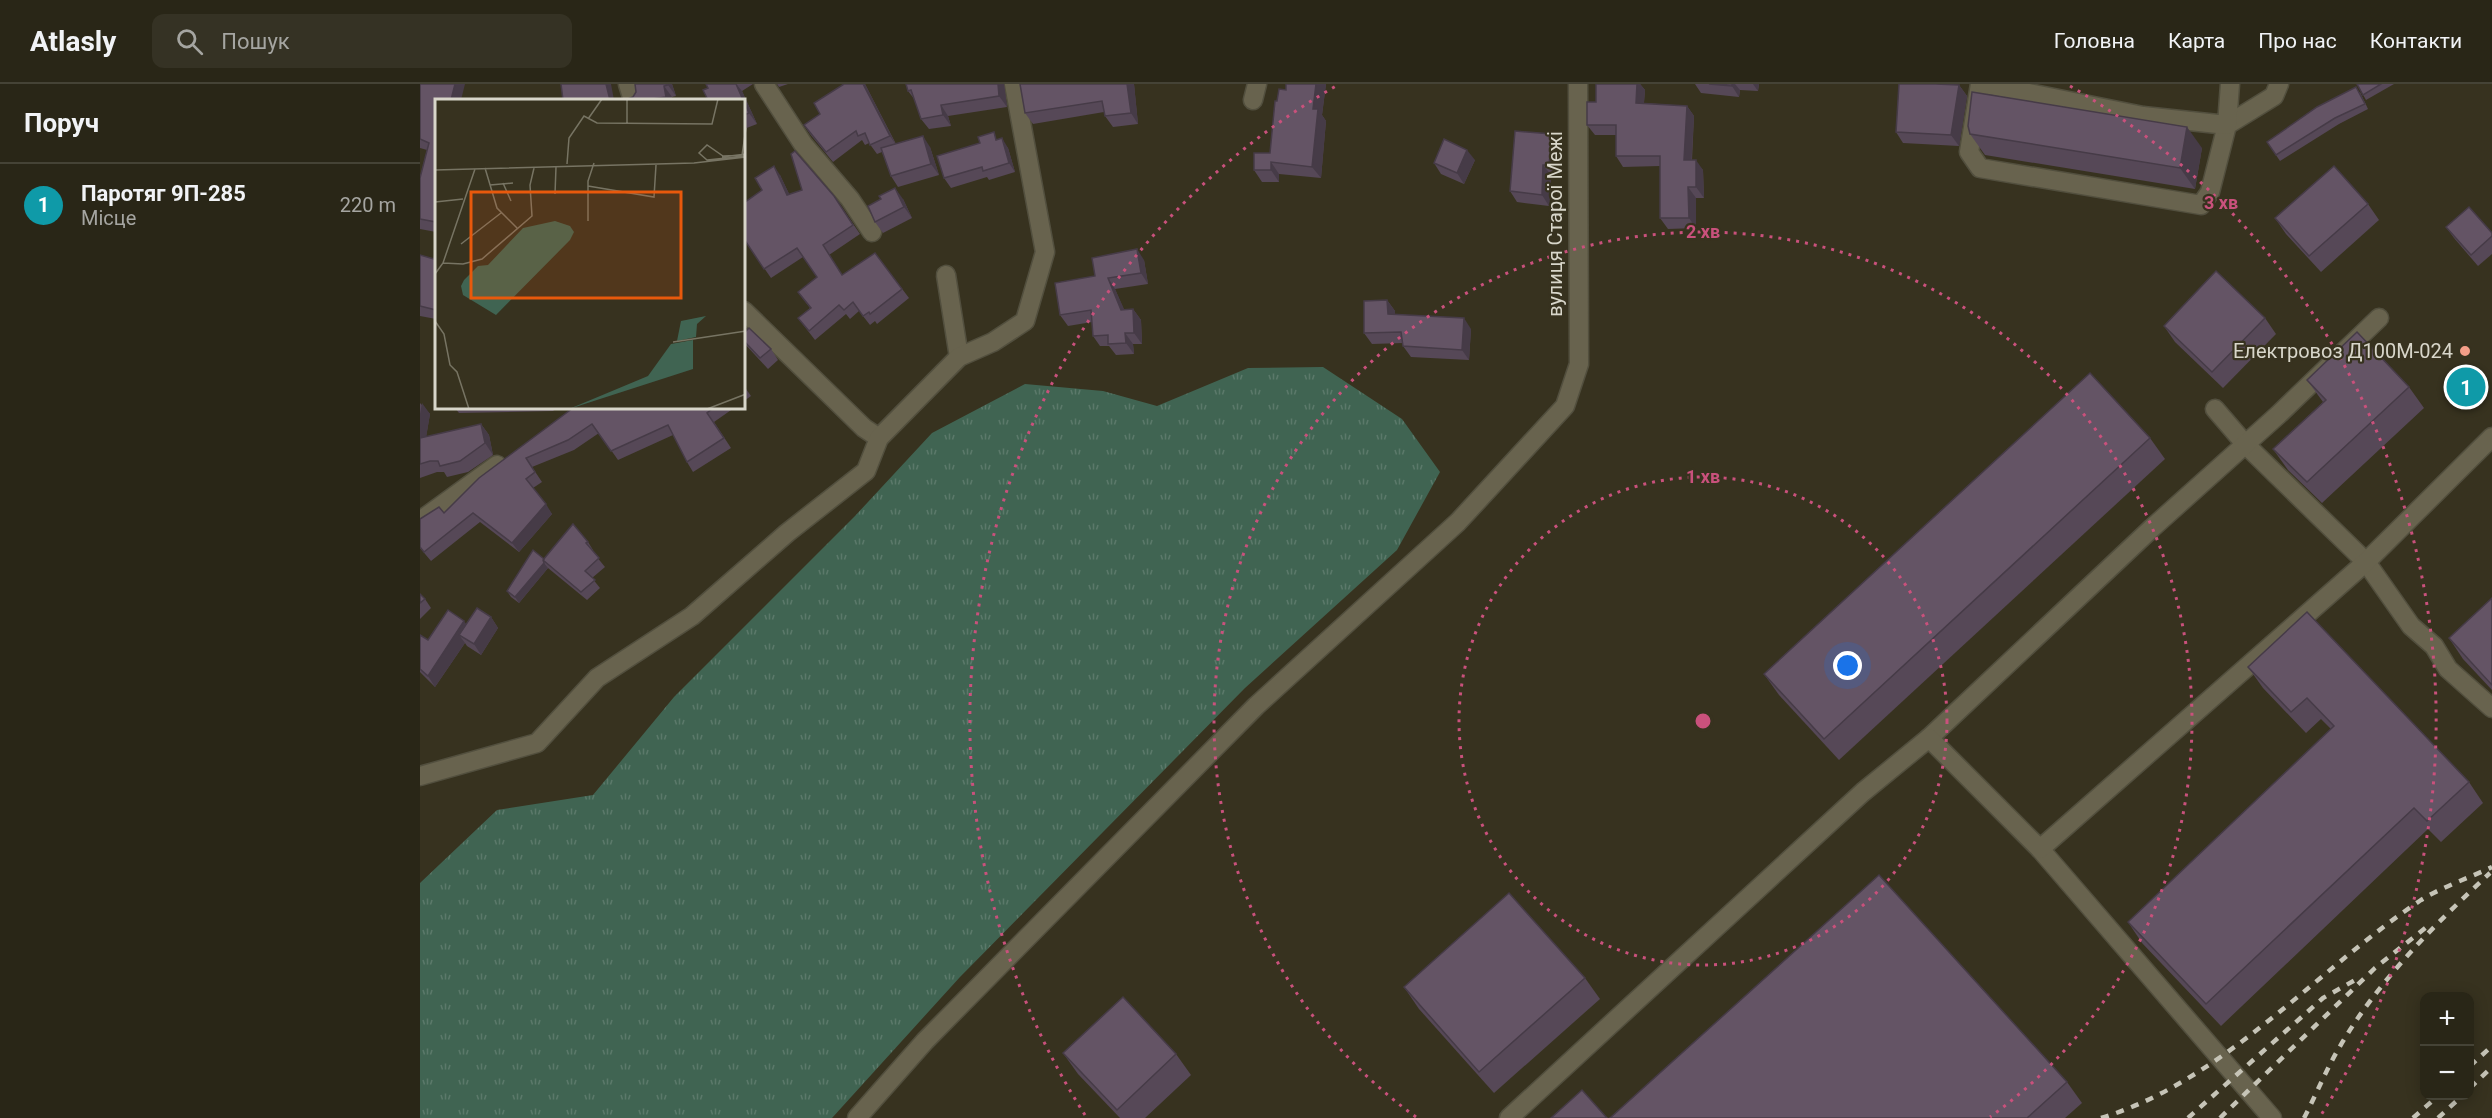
<!DOCTYPE html>
<html lang="uk">
<meta charset="utf-8">
<style>
:root{--surface:#292617;--page:#353224;--text:#f1f3f6;--muted:#a5a5a1;--line:#454336;--accent:#f49e88}
body{margin:0;font-family:Roboto,sans-serif;background:var(--page);color:var(--text)}
.controls{position:absolute;right:18px;bottom:18px;display:grid;overflow:hidden;border-radius:12px;box-shadow:0 3px 15px #0003}
.controls button{width:54px;height:54px;display:grid;place-items:center;padding:0;border:0;border-bottom:2px solid var(--line);background:var(--surface);color:var(--text);font:30px sans-serif}
.you{position:absolute;left:1428px;top:582px;width:21px;height:21px;margin:-15px;border:4px solid #fff;border-radius:50%;background:#1a73e8;box-shadow:0 0 0 9px #1a73e833}
.badge{display:grid;place-items:center;width:39px;height:39px;border-radius:50%;background:var(--accent);color:#fff;font-size:20px;font-weight:700}
.pin{position:absolute;translate:-50% -50%;border:3px solid #fff;box-shadow:0 2px 6px #0006}
.list{margin:0;padding:0;list-style:none}
h2{display:flex;justify-content:space-between;align-items:center;height:78px;margin:0;padding:0 24px;font-size:26px}
h2 small{font-size:20px;font-weight:400;color:var(--muted)}
.list li{display:grid;grid-template-columns:39px 1fr auto;gap:18px;align-items:center;box-sizing:border-box;height:84px;padding:0 24px;border-top:2px solid var(--line)}
.list b{display:block;font-size:22px;white-space:nowrap}
.list p{margin:0;font-size:20px;white-space:nowrap;color:var(--muted)}
.list em{font-size:20px;font-style:normal;color:var(--muted)}
.icon{flex:none;width:33px;height:33px;fill:none;stroke:currentColor;stroke-width:2;stroke-linecap:round;stroke-linejoin:round}
.map{position:relative;flex:none;width:2072px;height:1034px;overflow:hidden}
header{display:flex;align-items:center;gap:36px;box-sizing:border-box;height:84px;padding:0 30px;background:var(--surface);border-bottom:2px solid var(--line)}
header strong{font-size:28px}
nav{display:flex;gap:33px;margin-inline-start:auto;font-size:21px}
.search{width:420px;height:54px;background:var(--page);display:flex;align-items:center;gap:15px;box-sizing:border-box;padding:0 21px;border-radius:12px;color:var(--muted);font-size:22px}
main{display:flex}
aside{flex:1;background:var(--surface)}
.map>svg:first-child{display:block}
</style>
<header>
<strong>Atlasly</strong>
<div class="search"><svg class="icon" aria-label="search" viewBox="0 0 24 24"><circle cx="10" cy="10" r="6"/><path d="M15 15l6 6"/></svg>Пошук</div>
<nav><a>Головна</a><a>Карта</a><a>Про нас</a><a>Контакти</a></nav>
</header>
<main>
<aside>
<h2>Поруч<small></small></h2>
<ul class="list">
<li><span class="badge" style="background:#0f9aa8">1</span><div><b>Паротяг 9П-285</b><p>Місце</p></div><em>220 m</em></li>
</ul>
</aside>
<div class="map">
<svg width="2072" height="1034" viewBox="0 0 2072 1034">
<defs>
<pattern id="grass-tufts" width="24" height="20" patternUnits="userSpaceOnUse" patternTransform="scale(1.5)"><rect width="24" height="20" fill="#406452"/><path d="M3 7l-1-3M5 7V3M7 7l1-3M15 17l-1-3M17 17v-4M19 17l1-3" fill="none" stroke="#5b796a"/></pattern>
</defs>
<rect width="100%" height="100%" fill="#37321f"/>
<!-- grass -->
<path fill="url(#grass-tufts)" d="M 903,283 L 982,335 L 1020,388 L 977,466 L 825,604 L 540,893 L 412,1034 L 0,1034 L 0,799 L 77,726 L 173,711 L 254,613 L 435,432 L 512,349 L 605,300 L 683,307 L 737,322 L 828,284 Z"/>
<g fill="none" stroke-linecap="round" stroke-linejoin="round">
<!-- minor casing -->
<g stroke="#524f3e" stroke-width="21">
<g id="minor">
<path d="M 208,0 L 213,16"/>
<path d="M 344,0 L 383,60 L 430,115 L 452,148"/>
<path d="M 1560,0 L 1549,68 L 1560,84 L 1781,121 L 1790,108 L 1807,41 L 1854,12 L 1859,0"/>
<path d="M 1564,0 L 1723,32 L 1807,41 L 1810,0"/>
<path d="M 833,16 L 837,0"/>
<path d="M 526,191 L 539,273"/>
<path d="M 324,227 L 444,344 L 459,354"/>
<path d="M 1795,325 L 1826,361 L 1946,478 L 1991,542 L 2014,562 L 2028,585 L 2072,624"/>
<path d="M 0,437 L 77,381"/>
<path d="M 1509,654 L 1732,444 L 1858,331 L 1959,234"/>
<path d="M 0,692 L 117,659 L 177,594 L 272,532 L 367,449 L 446,387 L 459,354 L 539,273 L 573,258 L 605,237 L 625,168 L 594,0"/>
<path d="M 1620,765 L 1852,1034"/>
<path d="M 437,1034 L 505,957 L 836,622 L 1038,438 L 1145,322 L 1159,280 L 1158,0"/>
<path d="M 1089,1034 L 1443,708 L 1509,654 L 1620,765 L 1946,478 L 2072,353"/>
</g>
</g>
<!-- minor -->
<use href="#minor" stroke="#68634e" stroke-width="18"/>
<!-- rail -->
<g stroke="#c6c4b7" stroke-width="4.5" stroke-dasharray="8 8" stroke-linecap="butt">
<path d="M 2050,982 L 2072,962"/>
<path d="M 2050,1004 L 2072,983"/>
<path d="M 1681,1034 C 1804,997 1896,886 2001,816 C 2022,803 2049,794 2072,783"/>
<path d="M 1768,1034 L 1903,914 L 1937,895"/>
<path d="M 1800,1034 L 1955,884 L 2009,841"/>
<path d="M 1884,1034 C 1896,1011 1906,986 1919,964 C 1957,898 2015,840 2070,789"/>
<path d="M 1993,1034 L 2018,1012"/>
<path d="M 2018,1034 L 2042,1012"/>
</g>
</g>
<!-- wall -->
<g fill="#564857">
<path d="M 0,0 L 16,16 L 16,148 L 0,145 L 0,94 L 7,66 L 0,64 Z"/>
<path d="M 215,0 L 252,0 L 256,12 L 252,13 L 252,16 L 205,16 L 213,13 L 216,8 Z"/>
<path d="M 286,0 L 333,0 L 322,7 L 337,40 L 324,45 L 324,16 L 288,4 Z"/>
<path d="M 357,0 L 368,0 L 359,3 Z"/>
<path d="M 445,0 L 476,60 L 510,63 L 519,91 L 478,103 L 471,92 L 462,68 L 457,70 L 449,59 L 445,61 L 442,56 L 413,78 L 390,50 L 384,41 Z"/>
<path d="M 486,0 L 584,0 L 587,23 L 528,32 L 531,42 L 509,45 L 501,35 L 495,16 L 488,7 Z"/>
<path d="M 600,0 L 714,0 L 718,40 L 693,43 L 685,32 L 684,28 L 613,40 L 605,29 Z"/>
<path d="M 866,0 L 906,0 L 902,31 L 906,37 L 901,94 L 859,90 L 859,98 L 842,98 L 834,86 L 850,69 L 857,17 L 866,6 Z"/>
<path d="M 1176,0 L 1220,0 L 1225,6 L 1224,19 L 1267,22 L 1274,32 L 1272,76 L 1283,86 L 1284,114 L 1276,114 L 1276,144 L 1248,145 L 1240,134 L 1240,82 L 1203,83 L 1196,72 L 1196,51 L 1175,51 L 1167,41 L 1176,18 Z"/>
<path d="M 1275,0 L 1339,0 L 1338,7 L 1320,6 L 1319,13 L 1281,9 Z"/>
<path d="M 1937,0 L 1974,0 L 1946,16 Z"/>
<path d="M 1539,1 L 1547,12 L 1539,62 L 1483,59 L 1476,48 Z"/>
<path d="M 1940,8 L 1948,25 L 1919,40 L 1860,77 L 1847,58 Z"/>
<path d="M 1550,50 L 1782,64 L 1775,105 L 1565,71 Z"/>
<path d="M 579,55 L 588,64 L 595,88 L 569,96 L 567,93 L 531,104 L 524,94 L 560,59 Z"/>
<path d="M 1139,61 L 1136,92 L 1131,91 L 1129,122 L 1097,118 L 1090,107 Z"/>
<path d="M 1055,76 L 1044,100 L 1021,90 L 1014,79 Z"/>
<path d="M 360,91 L 369,110 L 414,112 L 440,150 L 409,171 L 422,191 L 455,169 L 489,214 L 457,240 L 455,237 L 450,241 L 439,227 L 430,235 L 426,230 L 395,256 L 378,234 L 390,224 L 378,208 L 397,193 L 383,173 L 351,194 L 324,155 L 342,106 Z"/>
<path d="M 483,115 L 492,134 L 463,149 L 455,138 Z"/>
<path d="M 1948,120 L 1959,136 L 1901,188 L 1866,150 L 1855,134 Z"/>
<path d="M 2026,143 L 2072,149 L 2072,170 L 2058,182 L 2034,154 Z"/>
<path d="M 16,166 L 16,235 L 0,232 L 0,171 L 14,175 Z"/>
<path d="M 724,176 L 728,200 L 695,205 L 704,226 L 713,225 L 721,236 L 722,260 L 713,260 L 714,270 L 696,271 L 689,262 L 680,262 L 673,252 L 672,238 L 648,242 L 640,231 L 675,192 Z"/>
<path d="M 967,216 L 975,227 L 975,231 L 1051,245 L 1049,276 L 991,273 L 983,262 L 983,259 L 952,260 L 944,249 Z"/>
<path d="M 1845,234 L 1856,250 L 1803,304 L 1755,258 L 1744,242 Z"/>
<path d="M 324,249 L 351,265 L 358,276 L 348,285 L 324,259 Z"/>
<path d="M 1887,296 L 1989,303 L 2004,324 L 1902,419 L 1868,386 L 1853,365 L 1903,318 Z"/>
<path d="M 324,302 L 331,312 L 324,317 Z"/>
<path d="M 0,319 L 10,330 L 6,353 L 61,340 L 69,351 L 73,371 L 48,388 L 27,393 L 24,388 L 17,388 L 0,394 Z"/>
<path d="M 35,324 L 137,324 L 133,327 L 39,329 Z"/>
<path d="M 153,324 L 314,324 L 294,338 L 311,364 L 273,388 L 267,378 L 253,351 L 198,376 L 179,349 L 154,366 L 112,383 L 122,398 L 113,404 L 132,430 L 99,468 L 60,438 L 11,477 L 0,464 L 0,435 L 24,429 Z"/>
<path d="M 1730,354 L 1745,375 L 1419,676 L 1359,611 L 1344,590 Z"/>
<path d="M 168,458 L 173,466 L 172,467 L 185,483 L 172,494 L 180,504 L 167,516 L 128,484 L 99,519 L 91,513 L 87,507 L 124,475 Z"/>
<path d="M 0,510 L 5,515 L 11,524 L 0,535 Z"/>
<path d="M 2072,514 L 2072,606 L 2043,575 L 2029,554 Z"/>
<path d="M 71,533 L 78,544 L 61,571 L 47,562 L 45,559 L 15,603 L 0,588 L 0,551 L 8,556 Z"/>
<path d="M 1828,583 L 2049,698 L 2063,719 L 2021,758 L 2008,745 L 1801,942 L 1722,859 L 1708,838 L 1911,645 L 1901,635 L 1886,649 L 1843,604 Z"/>
<path d="M 1165,894 L 1180,915 L 1074,1009 L 999,925 L 984,903 Z"/>
<path d="M 643,969 L 756,970 L 771,991 L 725,1034 L 700,1034 L 658,990 Z"/>
<path d="M 1647,998 L 1662,1019 L 1645,1034 L 1190,1034 Z"/>
</g>
<!-- shaded-wall -->
<g fill="#463b47">
<path d="M 35,0 L 45,0 L 41,16 L 31,16 Z"/>
<path d="M 186,0 L 191,0 L 194,16 L 190,16 Z"/>
<path d="M 248,0 L 252,0 L 256,12 L 248,1 Z"/>
<path d="M 316,0 L 322,7 L 337,40 L 329,29 Z"/>
<path d="M 443,0 L 445,0 L 476,61 L 470,52 Z"/>
<path d="M 578,0 L 584,0 L 587,23 L 579,12 Z"/>
<path d="M 707,0 L 714,0 L 718,40 L 711,29 Z"/>
<path d="M 896,0 L 906,0 L 902,31 L 906,37 L 901,94 L 892,83 L 893,25 Z"/>
<path d="M 1217,0 L 1220,0 L 1225,6 L 1223,29 L 1216,19 Z"/>
<path d="M 1312,0 L 1315,0 L 1320,6 L 1319,13 L 1312,2 Z"/>
<path d="M 1333,0 L 1339,0 L 1338,7 Z"/>
<path d="M 1539,1 L 1547,12 L 1539,62 L 1531,51 Z"/>
<path d="M 244,2 L 252,13 L 252,16 L 249,16 L 246,13 Z"/>
<path d="M 521,21 L 528,32 L 531,42 L 523,31 Z"/>
<path d="M 1267,22 L 1274,32 L 1271,86 L 1264,76 Z"/>
<path d="M 1767,43 L 1782,64 L 1775,105 L 1760,84 Z"/>
<path d="M 1132,50 L 1139,61 L 1136,92 L 1129,81 Z"/>
<path d="M 503,52 L 510,63 L 519,91 L 511,80 Z"/>
<path d="M 582,54 L 588,64 L 595,88 L 589,79 Z"/>
<path d="M 1047,66 L 1055,76 L 1044,100 L 1037,89 Z"/>
<path d="M 1276,76 L 1283,86 L 1284,114 L 1276,103 Z"/>
<path d="M 851,78 L 859,90 L 859,98 L 851,86 Z"/>
<path d="M 1123,81 L 1131,91 L 1129,122 L 1122,111 Z"/>
<path d="M 354,82 L 360,91 L 374,120 L 367,111 Z"/>
<path d="M 1268,103 L 1276,114 L 1276,144 L 1269,134 Z"/>
<path d="M 475,104 L 483,115 L 492,134 L 484,123 Z"/>
<path d="M 717,165 L 724,176 L 728,200 L 721,189 Z"/>
<path d="M 688,194 L 695,205 L 709,236 L 701,226 Z"/>
<path d="M 967,216 L 975,227 L 975,241 L 968,230 Z"/>
<path d="M 713,225 L 721,236 L 722,260 L 714,249 Z"/>
<path d="M 1044,234 L 1051,245 L 1049,276 L 1042,266 Z"/>
<path d="M 705,249 L 713,260 L 714,270 L 706,259 Z"/>
<path d="M 2,319 L 10,330 L 4,366 L 0,361 L 0,330 Z"/>
<path d="M 61,340 L 69,351 L 73,371 L 65,359 Z"/>
<path d="M 126,420 L 132,430 L 99,468 L 92,459 Z"/>
<path d="M 124,479 L 128,484 L 99,519 L 95,513 Z"/>
<path d="M 71,533 L 78,544 L 61,571 L 54,560 Z"/>
<path d="M 44,537 L 52,548 L 39,551 L 45,559 L 15,603 L 8,592 Z"/>
</g>
<!-- building -->
<g fill="#645465" stroke="#463b47" stroke-width="1.5">
<path d="M 0,0 L 35,0 L 31,16 L 16,16 L 16,138 L 0,135 L 0,94 L 9,59 L 0,55 Z"/>
<path d="M 141,0 L 186,0 L 190,16 L 143,16 Z"/>
<path d="M 215,0 L 248,0 L 248,1 L 244,2 L 246,13 L 226,16 L 205,16 L 213,13 L 216,8 Z"/>
<path d="M 286,0 L 316,0 L 323,16 L 288,16 L 283,6 L 288,4 Z"/>
<path d="M 424,0 L 443,0 L 470,52 L 450,61 L 445,49 L 438,52 L 436,47 L 406,68 L 384,41 L 400,30 L 394,19 Z"/>
<path d="M 486,0 L 578,0 L 579,12 L 521,21 L 523,31 L 501,35 L 491,6 L 488,7 Z"/>
<path d="M 600,0 L 707,0 L 711,29 L 685,32 L 682,17 L 605,29 Z"/>
<path d="M 866,0 L 896,0 L 893,25 L 898,25 L 892,83 L 851,78 L 851,86 L 834,86 L 834,69 L 850,69 L 855,17 L 857,17 L 859,5 L 866,6 Z"/>
<path d="M 1176,0 L 1217,0 L 1216,19 L 1267,22 L 1264,76 L 1276,76 L 1276,103 L 1268,103 L 1269,134 L 1240,134 L 1240,72 L 1196,72 L 1196,41 L 1167,41 L 1167,18 L 1176,18 Z"/>
<path d="M 1289,0 L 1312,0 L 1312,2 Z"/>
<path d="M 1479,0 L 1516,0 L 1539,1 L 1531,51 L 1476,48 Z"/>
<path d="M 1937,0 L 1961,0 L 1943,11 Z"/>
<path d="M 1936,3 L 1945,20 L 1915,34 L 1856,71 L 1847,58 L 1897,23 Z"/>
<path d="M 1552,8 L 1767,43 L 1760,84 L 1550,50 L 1548,42 Z"/>
<path d="M 324,18 L 329,29 L 324,31 Z"/>
<path d="M 1095,47 L 1132,50 L 1129,81 L 1123,81 L 1122,111 L 1090,107 Z"/>
<path d="M 574,48 L 576,56 L 582,54 L 589,79 L 563,87 L 562,83 L 524,94 L 517,72 L 560,59 L 558,53 Z"/>
<path d="M 503,52 L 511,80 L 471,92 L 461,64 Z"/>
<path d="M 1024,55 L 1047,66 L 1037,89 L 1014,79 Z"/>
<path d="M 375,67 L 414,112 L 433,141 L 403,161 L 422,191 L 455,169 L 482,205 L 450,230 L 449,228 L 443,232 L 433,218 L 424,226 L 419,221 L 389,247 L 378,234 L 391,224 L 378,208 L 397,193 L 377,164 L 344,185 L 324,155 L 324,119 L 342,106 L 335,94 L 354,82 L 367,111 L 382,106 L 371,70 Z"/>
<path d="M 1914,82 L 1948,120 L 1889,172 L 1855,134 Z"/>
<path d="M 475,104 L 484,123 L 455,138 L 448,122 L 461,115 L 459,112 Z"/>
<path d="M 2049,123 L 2072,149 L 2072,152 L 2051,171 L 2026,143 Z"/>
<path d="M 717,165 L 721,189 L 688,194 L 701,226 L 713,225 L 714,249 L 705,249 L 706,259 L 688,260 L 688,251 L 673,252 L 671,226 L 640,231 L 635,199 L 675,192 L 672,174 Z"/>
<path d="M 16,166 L 16,226 L 0,222 L 0,171 L 14,175 Z"/>
<path d="M 1796,187 L 1845,234 L 1792,288 L 1744,242 Z"/>
<path d="M 967,216 L 968,230 L 1044,234 L 1042,266 L 983,262 L 981,248 L 944,249 L 944,217 Z"/>
<path d="M 329,244 L 351,265 L 340,274 L 324,257 L 324,249 Z"/>
<path d="M 1937,248 L 1989,303 L 1887,398 L 1853,365 L 1906,316 L 1887,296 Z"/>
<path d="M 1670,289 L 1730,354 L 1404,655 L 1344,590 Z"/>
<path d="M 153,324 L 293,324 L 287,329 L 304,354 L 267,378 L 248,341 L 191,367 L 172,340 L 148,356 L 106,374 L 115,388 L 106,395 L 126,420 L 92,459 L 53,429 L 4,468 L 0,463 L 0,435 L 19,423 L 24,429 L 59,394 Z"/>
<path d="M 61,340 L 65,359 L 40,377 L 20,382 L 18,377 L 10,377 L 0,380 L 0,354 Z"/>
<path d="M 153,440 L 168,458 L 166,459 L 179,474 L 165,487 L 175,496 L 161,508 L 123,476 Z"/>
<path d="M 113,466 L 124,475 L 123,476 L 124,479 L 95,513 L 87,507 Z"/>
<path d="M 0,510 L 5,515 L 0,519 Z"/>
<path d="M 2072,514 L 2072,601 L 2029,554 Z"/>
<path d="M 57,524 L 71,533 L 54,560 L 39,551 Z"/>
<path d="M 28,526 L 44,537 L 8,592 L 0,585 L 0,551 L 8,556 Z"/>
<path d="M 1887,528 L 2049,698 L 2007,737 L 1994,724 L 1786,920 L 1708,838 L 1914,642 L 1887,614 L 1871,628 L 1828,583 Z"/>
<path d="M 1459,791 L 1647,998 L 1607,1034 L 1190,1034 Z"/>
<path d="M 1089,809 L 1165,894 L 1059,988 L 984,903 Z"/>
<path d="M 703,913 L 756,970 L 697,1026 L 643,969 Z"/>
<path d="M 1162,1006 L 1187,1034 L 1131,1034 Z"/>
</g>
<!-- distance rings -->
<g fill="none" stroke="#c9517c" stroke-width="3" stroke-dasharray="3 6">
<circle cx="1283" cy="637" r="244"/>
<path d="M996 1033A489 489 0 1 1 1570 1033"/>
<path d="M665 1031A733 733 0 0 1 916 2M1650 2A733 733 0 0 1 1901 1031"/>
</g>
<!-- markers -->
<circle fill="#f49e88" stroke="#37321f" stroke-width="2" cx="2045" cy="267" r="6"/>
<g text-anchor="middle" stroke-width="4.5" stroke-linejoin="round" paint-order="stroke">
<!-- street labels -->
<g font-size="20" fill="#d8d6ca" stroke="#37321f">
<text transform="translate(1135 140) rotate(-90)" y="7">вулиця Старої Межі</text>
</g>
<!-- poi labels -->
<g font-size="20" fill="#d8d6ca" stroke="#37321f" text-anchor="end">
<text x="2033" y="274">Електровоз Д100М-024</text>
</g>
</g>
<!-- overview -->
<g transform="translate(15 15)">
<rect width="310" height="310" fill="#37321f"/>
<path d="M 120,122 L 135,127 L 139,133 L 135,141 L 61,216 L 28,196 L 26,187 L 29,181 L 43,167 L 53,166 L 88,129 Z" fill="#406452"/>
<path d="M 271,217 L 262,225 L 261,238 L 242,242 L 246,222 ZM 258,241 L 258,270 L 134,310 L 213,277 L 236,245 Z" fill="#406452"/>
<path fill="none" stroke="#777463" stroke-width="1.5" d="M 153,20 L 167,0M 192,24 L 192,0M 307,56 L 311,29M 311,56 L 288,57 L 272,46 L 264,54 L 272,61 L 311,57M 287,58 L 311,55M 132,65 L 134,39 L 149,17 L 162,24 L 277,25 L 283,0M 50,69 L 62,109 L 82,129M 0,71 L 259,64 L 311,58M 68,84 L 76,102M 55,86 L 78,84M 153,87 L 219,98 L 221,66M 120,95 L 121,68M 0,103 L 28,100M 153,122 L 153,82 L 159,64M 26,145 L 66,114M 8,164 L 28,165 L 47,160 L 97,117 L 95,86 L 99,69M 0,175 L 8,164 L 40,70M 0,222 L 9,235 L 15,266 L 22,273 L 34,310M 238,243 L 311,232M 272,310 L 311,295"/>
<path fill="#e8590c" fill-opacity="0.15" stroke="#e8590c" stroke-width="3" d="M 36,93 L 246,93 L 246,199 L 36,199 Z"/>
<rect width="310" height="310" fill="none" stroke="#d8d6ca" stroke-width="3"/>
</g>
<circle cx="1283" cy="637" r="9" fill="#c9517c" stroke="#37321f" stroke-width="3"/>
<g font-size="18" text-anchor="middle" font-weight="bold" fill="#c9517c" stroke="#37321f" stroke-width="4.5" stroke-linejoin="round" paint-order="stroke">
<text x="1801" y="125">3 хв</text>
<text x="1283" y="154">2 хв</text>
<text x="1283" y="399">1 хв</text>
</g>
</svg>
<div class="controls">
<button>+</button>
<button>−</button>
</div>
<div class="you"></div>
<div class="pin badge" style="left:2046px;top:303px;background:#0f9aa8">1</div>
</div>
</main>
